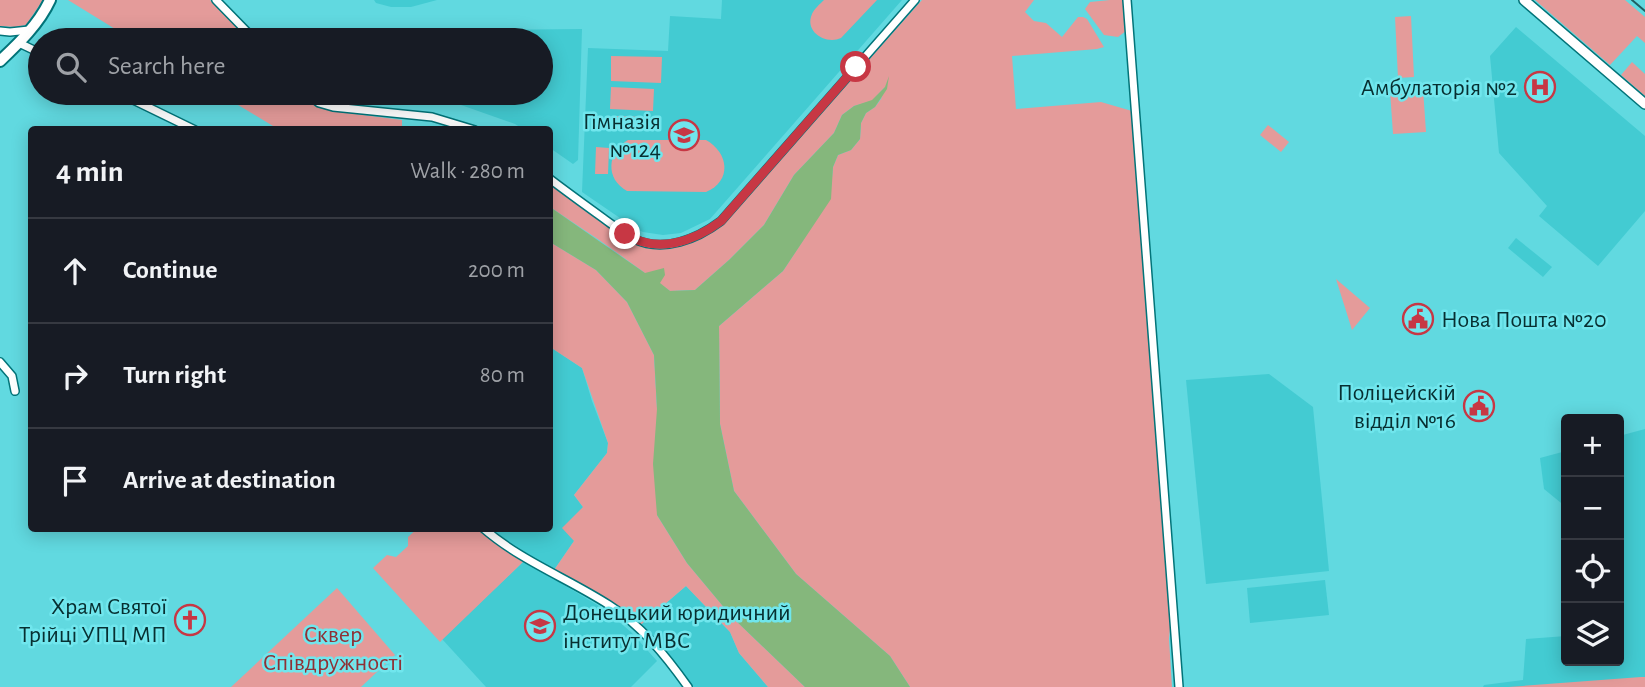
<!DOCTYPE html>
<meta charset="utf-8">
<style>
:root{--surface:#171b24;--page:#242831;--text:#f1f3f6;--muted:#9ea1a6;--line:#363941}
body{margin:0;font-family:"Alegreya Sans",sans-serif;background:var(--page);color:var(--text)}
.controls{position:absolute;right:21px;bottom:21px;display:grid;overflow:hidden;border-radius:7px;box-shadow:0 4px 18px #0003}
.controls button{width:63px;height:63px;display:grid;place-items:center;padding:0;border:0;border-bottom:2px solid var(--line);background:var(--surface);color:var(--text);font:35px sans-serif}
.stop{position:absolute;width:21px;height:21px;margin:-16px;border:5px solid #c73744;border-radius:50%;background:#fff}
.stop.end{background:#c73744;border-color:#fff;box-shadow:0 2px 7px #0008}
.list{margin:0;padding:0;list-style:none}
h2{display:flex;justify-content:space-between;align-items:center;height:91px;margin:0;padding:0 28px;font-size:30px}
h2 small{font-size:23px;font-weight:400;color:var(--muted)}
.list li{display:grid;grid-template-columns:46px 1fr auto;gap:21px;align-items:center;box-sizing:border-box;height:105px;padding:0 28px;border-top:2px solid var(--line)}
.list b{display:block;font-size:26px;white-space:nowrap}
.list em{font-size:23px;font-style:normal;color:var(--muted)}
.icon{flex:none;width:38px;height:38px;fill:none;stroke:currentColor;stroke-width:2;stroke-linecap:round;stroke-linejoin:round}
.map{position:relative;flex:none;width:1645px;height:687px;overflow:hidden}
.search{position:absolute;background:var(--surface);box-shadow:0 4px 18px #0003;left:28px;top:28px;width:525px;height:77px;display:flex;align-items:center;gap:18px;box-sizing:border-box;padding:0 24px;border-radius:38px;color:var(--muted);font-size:26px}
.panel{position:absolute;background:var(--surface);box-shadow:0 4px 18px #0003;left:28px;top:126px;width:525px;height:406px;border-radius:7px}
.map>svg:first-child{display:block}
</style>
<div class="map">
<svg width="1645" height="687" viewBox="0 0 1645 687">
<rect width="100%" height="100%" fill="#61d9e0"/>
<!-- built -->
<g fill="#43cbd2">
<path d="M 374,0 L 437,0 L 411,7 L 391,7 L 376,3 Z"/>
<path d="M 722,0 L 902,0 L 710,219 L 681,233 L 663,235 L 643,232 L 636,229 L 582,192 L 588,48 L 668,51 L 670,16 L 721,19 Z"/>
<path d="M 1516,27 L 1645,136 L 1645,211 L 1598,266 L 1539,216 L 1547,206 L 1499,153 L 1490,56 Z"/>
<path d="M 582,29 L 578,160 L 573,164 L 550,148 L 550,130 L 523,129 L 515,124 L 444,99 L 445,93 L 541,93 L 541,40 L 469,40 L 486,30 Z"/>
<path d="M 1516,238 L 1552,267 L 1543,277 L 1508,248 Z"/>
<path d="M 550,347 L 582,368 L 592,401 L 608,443 L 607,453 L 574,495 L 583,507 L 574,541 L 552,573 L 483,529 L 550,528 Z"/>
<path d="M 1269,374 L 1313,407 L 1329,571 L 1206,584 L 1186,380 Z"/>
<path d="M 1645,429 L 1645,687 L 1483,687 L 1484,685 L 1523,680 L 1526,639 L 1566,636 L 1566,661 L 1619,661 L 1619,436 Z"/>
<path d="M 1566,451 L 1566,507 L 1544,489 L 1540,458 Z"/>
<path d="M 524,561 L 604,609 L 631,632 L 657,661 L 631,687 L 486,687 L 442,639 Z"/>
<path d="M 1325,580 L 1329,615 L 1250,623 L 1247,588 Z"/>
<path d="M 686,586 L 730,632 L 739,653 L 768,687 L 688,687 L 637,628 Z"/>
</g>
<!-- green -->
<g fill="#e49b9a">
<path d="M 0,0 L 43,0 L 26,25 L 15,27 L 0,26 Z"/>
<path d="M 68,0 L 210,0 L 249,40 L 133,40 Z"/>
<path d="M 824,0 L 877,0 L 841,38 C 826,45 804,32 812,14 C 814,9 820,4 824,0 Z"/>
<path d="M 922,0 L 1034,0 L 1025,12 L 1034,21 L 1046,23 L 1062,37 L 1078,17 L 1083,17 L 1087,19 L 1104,47 L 1097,49 L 1012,56 L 1016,109 L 1101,102 L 1132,111 L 1171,617 L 1169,639 L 1172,687 L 910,687 L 890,656 L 796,574 L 734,491 L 720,424 L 719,326 L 783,271 L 830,199 L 833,167 L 838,155 L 851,150 L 860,139 L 861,123 L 866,113 L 875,107 L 881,99 L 887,80 L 885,87 L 872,101 L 854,106 L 842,115 L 834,133 L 794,175 L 764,225 L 729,260 L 695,290 L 670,291 L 599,240 L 550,207 L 550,183 C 567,196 584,209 602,222 C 611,229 621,238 633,243 C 663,257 698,242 723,224 Z"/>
<path d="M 1110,0 L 1124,0 L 1126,31 L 1118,37 L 1104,35 L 1085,9 L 1090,2 Z"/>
<path d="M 1535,0 L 1625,0 L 1645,17 L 1645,43 L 1637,36 L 1610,65 Z"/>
<path d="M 1411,16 L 1414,77 L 1398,78 L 1395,17 Z"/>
<path d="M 611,56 L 662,57 L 661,83 L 611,81 Z"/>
<path d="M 1632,62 L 1645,74 L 1645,96 L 1621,75 Z"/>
<path d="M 611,87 L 654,89 L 653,111 L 610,109 Z"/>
<path d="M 1423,89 L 1426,132 L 1393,134 L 1390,91 Z"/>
<path d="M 218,93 L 301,93 L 318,106 L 332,111 L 402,120 L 402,129 L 309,130 L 306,128 L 278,129 Z"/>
<path d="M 612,116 L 648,117 L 648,130 L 612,129 Z"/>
<path d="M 1268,125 L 1289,142 L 1281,152 L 1260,135 Z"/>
<path d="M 628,140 L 706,140 C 729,153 732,181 706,192 L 627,191 C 605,179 607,152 628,140 Z"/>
<path d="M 596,147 L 609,148 L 608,174 L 595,174 Z"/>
<path d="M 550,242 L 596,270 L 627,302 L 654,355 L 657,409 L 657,515 L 687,563 L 732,617 L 805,687 L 768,687 L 739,653 L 730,632 L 686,586 L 637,628 L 623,614 L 552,573 L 574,541 L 562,528 L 583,507 L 574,495 L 607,453 L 608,443 L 582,368 L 550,347 Z"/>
<path d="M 1336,279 L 1370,308 L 1352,330 Z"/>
<path d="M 418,528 L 481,529 L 506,550 L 524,561 L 440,642 L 373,568 L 387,555 L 396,557 L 408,546 L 408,537 Z"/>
<path d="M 337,588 L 395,655 L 361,687 L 231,687 Z"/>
<path d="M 1641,677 L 1645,677 L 1645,687 L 1508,687 Z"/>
</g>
<!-- water -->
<path fill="#85b77c" d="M 889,76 L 887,89 L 875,107 L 866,113 L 861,123 L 860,139 L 851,150 L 838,155 L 833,167 L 831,199 L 783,271 L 719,326 L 720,424 L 734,491 L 796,574 L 890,656 L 910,687 L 805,687 L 732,617 L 687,563 L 657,515 L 653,464 L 657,409 L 654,355 L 627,302 L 596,270 L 550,242 L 550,207 L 645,273 L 664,268 L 665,275 L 660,283 L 670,291 L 695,290 L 729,260 L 764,225 L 794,175 L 834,133 L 842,115 L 854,106 L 872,100 L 885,87 Z"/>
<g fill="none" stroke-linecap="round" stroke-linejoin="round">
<!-- minor casing -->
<g stroke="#027479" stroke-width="10">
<g id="minor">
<path d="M 216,0 L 255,40"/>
<path d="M 1127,0 L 1179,687"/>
<path d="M 0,31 L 10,32 L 29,30"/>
<path d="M 19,43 L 40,53"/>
<path d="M 119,93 L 195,130"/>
<path d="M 306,93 L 319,103 L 333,107 L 432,117 L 475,130"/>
<path d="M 550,179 C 567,192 585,205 603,218 C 613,225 623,234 634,239 C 664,253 697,239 721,221 L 915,0"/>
<path d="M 0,362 L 12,376 L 15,391"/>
<path d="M 483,528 C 521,561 567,578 609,605 C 641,625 666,656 688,687"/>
</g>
</g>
<!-- tertiary casing -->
<g stroke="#027479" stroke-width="12">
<path id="tertiary" d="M 1524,0 L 1645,104"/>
</g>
<!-- secondary casing -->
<g stroke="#027479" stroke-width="14">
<path id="secondary" d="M 0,61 C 19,43 39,24 50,0"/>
</g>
<!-- minor -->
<use href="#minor" stroke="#fff" stroke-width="7"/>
<!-- tertiary -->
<use href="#tertiary" stroke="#fff" stroke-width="9"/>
<!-- secondary -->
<use href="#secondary" stroke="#fff" stroke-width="10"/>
<!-- tram -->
<path stroke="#205e61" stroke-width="2" d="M 1632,0 L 1645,11"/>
</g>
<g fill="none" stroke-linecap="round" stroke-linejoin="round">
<!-- route -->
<path stroke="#c73744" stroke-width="9" d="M 625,234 C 657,254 693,242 721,221 L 856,67"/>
</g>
<!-- icons -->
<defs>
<g id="hospital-ring" transform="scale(1.575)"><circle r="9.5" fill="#70e6ed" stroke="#c73744" stroke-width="1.5"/><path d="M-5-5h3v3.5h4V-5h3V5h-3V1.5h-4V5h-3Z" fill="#c73744"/></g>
<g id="school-ring" transform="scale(1.575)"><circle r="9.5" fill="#70e6ed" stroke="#c73744" stroke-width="1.5"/><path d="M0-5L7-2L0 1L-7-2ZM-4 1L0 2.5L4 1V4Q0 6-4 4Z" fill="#c73744"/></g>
<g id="civic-ring" transform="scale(1.575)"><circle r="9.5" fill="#70e6ed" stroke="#c73744" stroke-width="1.5"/><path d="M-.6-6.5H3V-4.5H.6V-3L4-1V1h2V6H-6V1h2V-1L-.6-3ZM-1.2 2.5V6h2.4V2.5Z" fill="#c73744"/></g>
<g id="church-ring" transform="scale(1.575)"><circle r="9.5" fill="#70e6ed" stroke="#c73744" stroke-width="1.5"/><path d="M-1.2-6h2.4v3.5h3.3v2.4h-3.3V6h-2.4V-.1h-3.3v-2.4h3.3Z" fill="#c73744"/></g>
<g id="university-ring" transform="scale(1.575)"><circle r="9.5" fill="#70e6ed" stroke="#c73744" stroke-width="1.5"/><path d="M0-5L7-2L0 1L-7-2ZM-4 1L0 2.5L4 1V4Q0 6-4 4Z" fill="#c73744"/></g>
</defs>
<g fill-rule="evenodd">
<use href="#hospital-ring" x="1540" y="87"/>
<use href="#school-ring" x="684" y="135"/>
<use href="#civic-ring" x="1418" y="319"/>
<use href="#civic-ring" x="1479" y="406"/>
<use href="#church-ring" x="190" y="620"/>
<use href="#university-ring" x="540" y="626"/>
</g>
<g text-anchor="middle" stroke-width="5" stroke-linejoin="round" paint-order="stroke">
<!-- poi labels -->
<g font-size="24" fill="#072f31" stroke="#70e6ed" text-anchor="end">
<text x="1517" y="95">Амбулаторія №2</text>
<text x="661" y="129">Гімназія<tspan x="661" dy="28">№124</tspan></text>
<text x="1441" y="327" text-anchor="start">Нова Пошта №20</text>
<text x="1456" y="400">Поліцейскій<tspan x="1456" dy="28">відділ №16</tspan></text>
<text x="167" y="614">Храм Святої<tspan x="167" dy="28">Трійці УПЦ МП</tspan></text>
<text x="563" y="620" text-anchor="start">Донецький юридичний<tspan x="563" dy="28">інститут МВС</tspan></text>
</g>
<!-- park labels -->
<g font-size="24" fill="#8f3035" stroke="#70e6ed">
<text x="333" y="642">Сквер<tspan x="333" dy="28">Співдружності</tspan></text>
</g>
</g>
</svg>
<div class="controls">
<button>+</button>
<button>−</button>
<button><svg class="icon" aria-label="locate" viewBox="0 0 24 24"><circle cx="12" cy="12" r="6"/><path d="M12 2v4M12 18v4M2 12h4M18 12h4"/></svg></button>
<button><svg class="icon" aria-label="layers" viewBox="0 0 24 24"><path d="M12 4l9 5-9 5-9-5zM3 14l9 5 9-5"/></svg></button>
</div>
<div class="stop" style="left:856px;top:67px"></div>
<div class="stop end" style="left:625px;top:234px"></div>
<div class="search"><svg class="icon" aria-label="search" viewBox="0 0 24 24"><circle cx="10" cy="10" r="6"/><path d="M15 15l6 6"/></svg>Search here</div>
<section class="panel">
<h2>4 min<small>Walk · 280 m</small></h2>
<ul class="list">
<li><svg class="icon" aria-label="ahead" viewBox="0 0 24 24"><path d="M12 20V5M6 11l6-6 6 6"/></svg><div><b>Continue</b></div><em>200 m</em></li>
<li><svg class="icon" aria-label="right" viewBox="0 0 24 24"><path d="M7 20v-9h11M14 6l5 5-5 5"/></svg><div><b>Turn right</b></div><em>80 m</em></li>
<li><svg class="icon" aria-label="arrive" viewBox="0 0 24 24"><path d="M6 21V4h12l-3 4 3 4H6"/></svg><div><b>Arrive at destination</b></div></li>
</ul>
</section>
</div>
